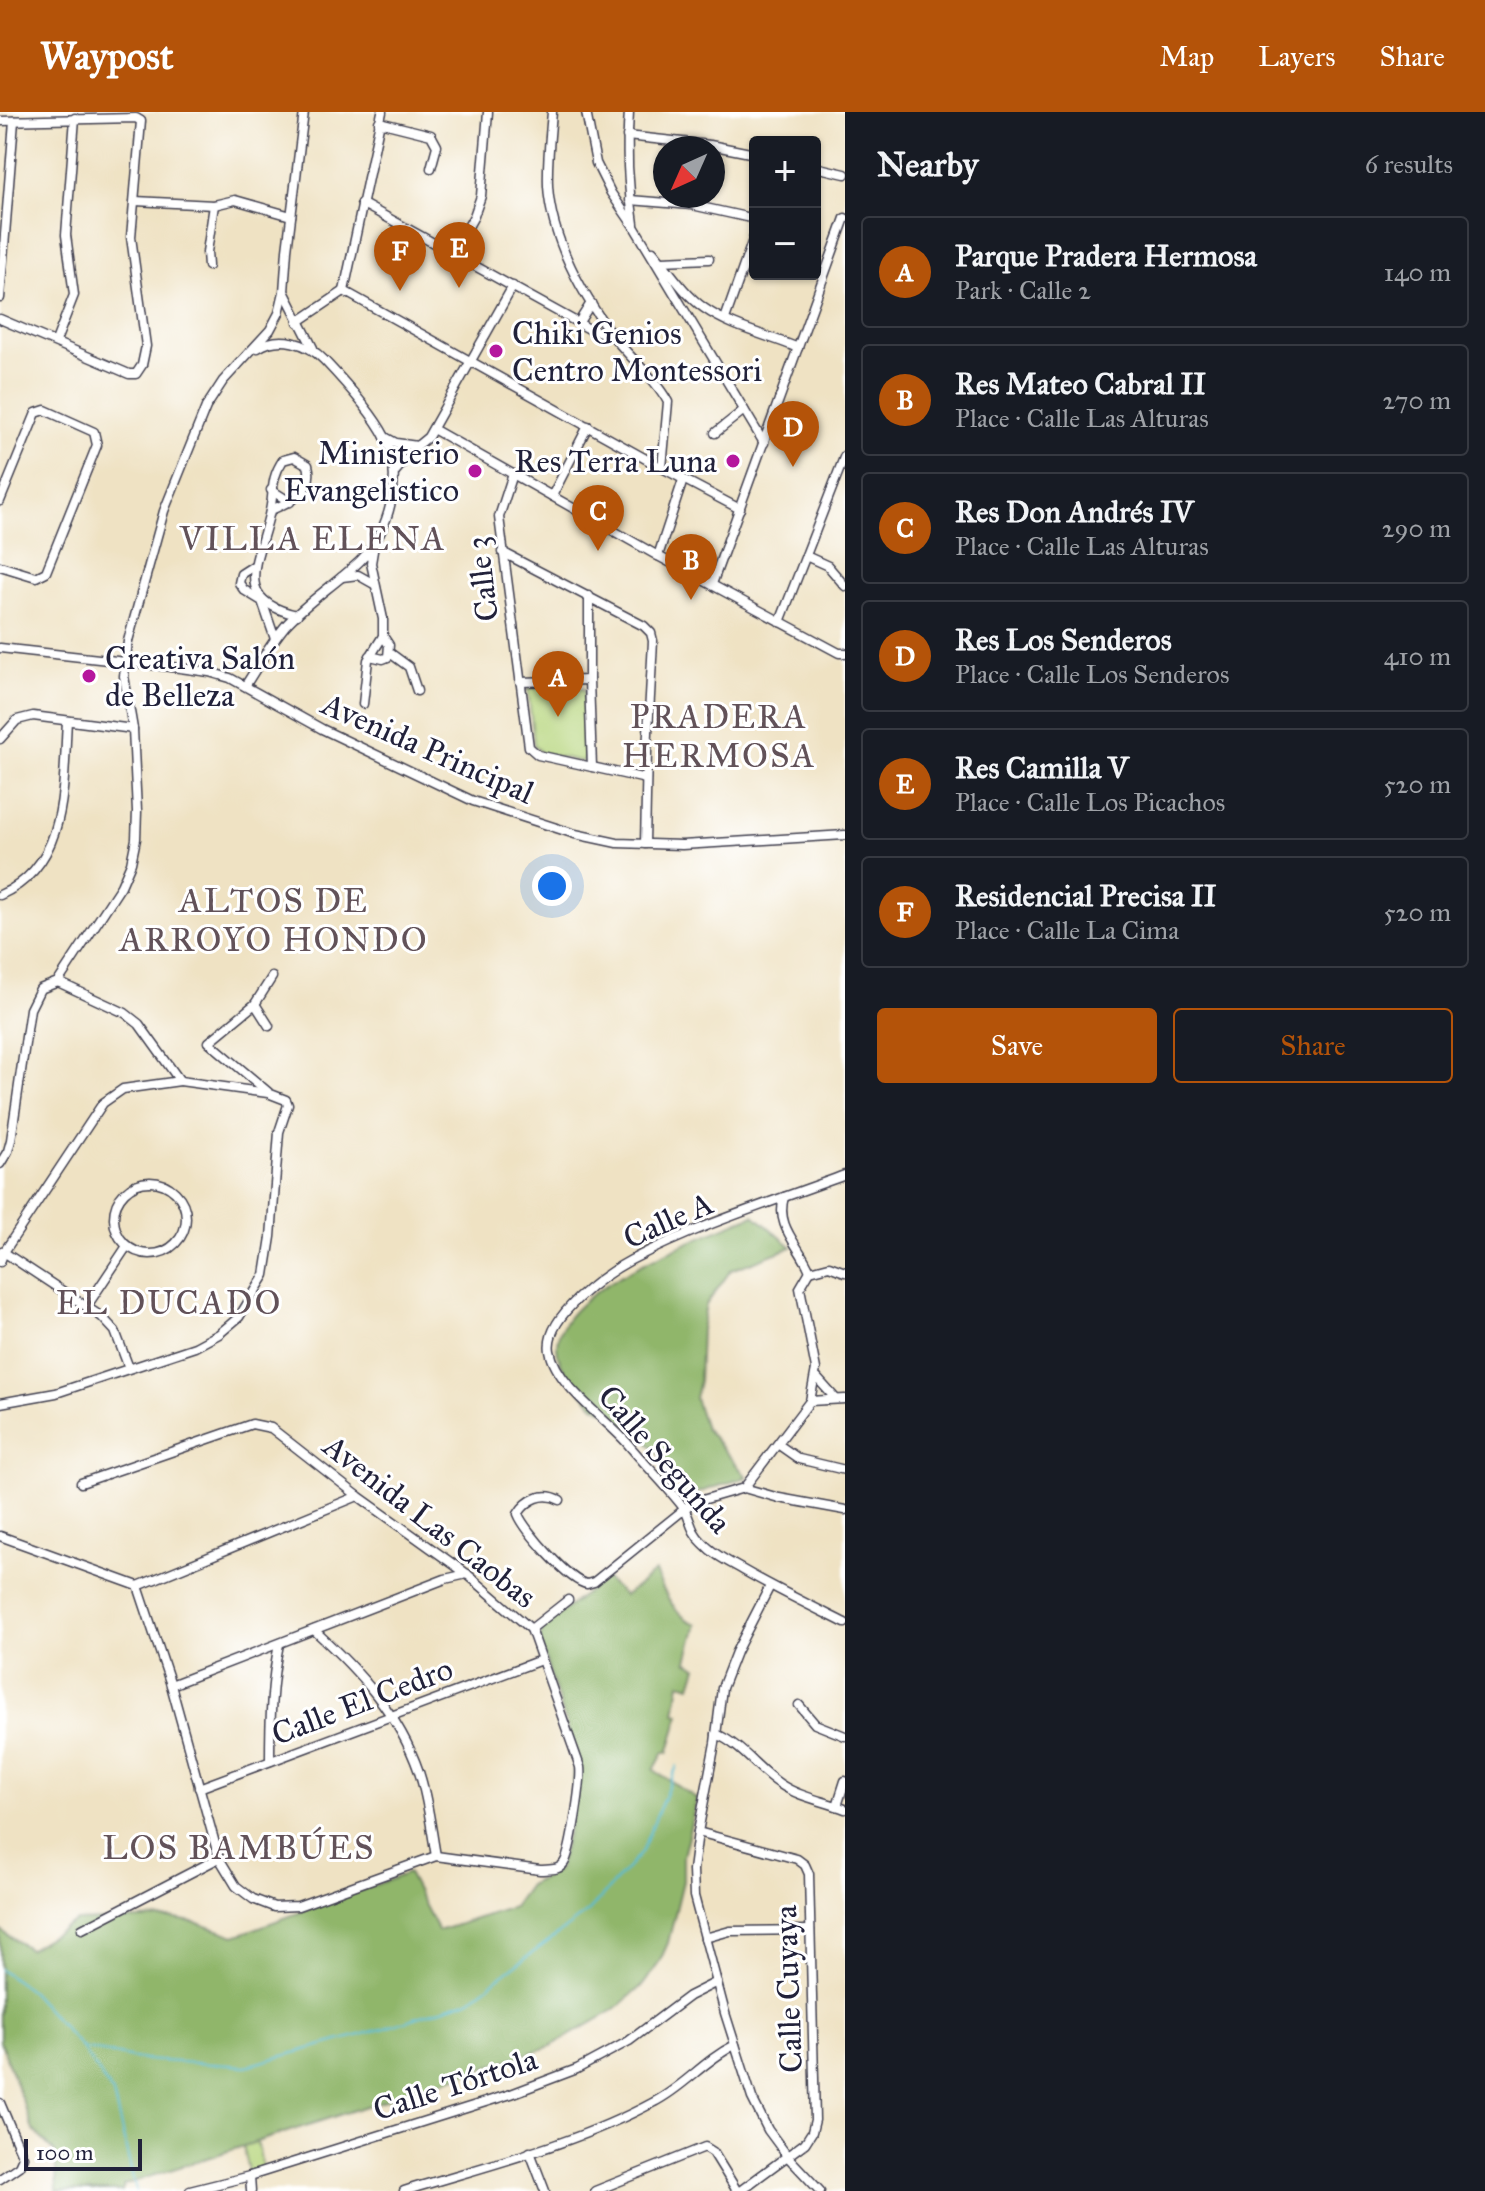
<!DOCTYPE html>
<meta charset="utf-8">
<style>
:root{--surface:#171b24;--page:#242831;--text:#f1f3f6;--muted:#9ea1a6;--line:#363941;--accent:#b45309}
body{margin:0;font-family:"IM FELL Great Primer",serif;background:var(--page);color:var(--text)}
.controls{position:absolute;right:24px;top:24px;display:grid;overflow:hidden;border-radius:8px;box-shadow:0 2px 6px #0004}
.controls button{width:72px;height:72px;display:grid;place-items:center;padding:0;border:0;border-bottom:2px solid var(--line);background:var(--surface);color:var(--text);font:40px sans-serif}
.compass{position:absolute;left:653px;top:24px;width:72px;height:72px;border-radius:50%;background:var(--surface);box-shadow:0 2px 6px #0004;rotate:225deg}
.scale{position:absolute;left:24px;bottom:20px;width:118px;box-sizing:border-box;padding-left:8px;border:4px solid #22223b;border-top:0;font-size:22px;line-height:28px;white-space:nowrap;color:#22223b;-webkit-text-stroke:6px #fff;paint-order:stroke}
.you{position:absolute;left:552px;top:774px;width:28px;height:28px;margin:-20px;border:6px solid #fff;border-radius:50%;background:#1a73e8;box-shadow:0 0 0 12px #1a73e833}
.badge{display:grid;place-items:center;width:52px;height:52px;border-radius:50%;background:var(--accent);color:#fff;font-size:26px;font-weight:700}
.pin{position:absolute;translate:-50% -66px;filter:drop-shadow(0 2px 4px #0008)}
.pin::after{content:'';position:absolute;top:42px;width:28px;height:24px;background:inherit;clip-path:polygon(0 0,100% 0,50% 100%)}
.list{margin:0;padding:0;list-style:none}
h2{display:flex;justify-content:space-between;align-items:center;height:104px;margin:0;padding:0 32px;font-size:34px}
h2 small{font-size:26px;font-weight:400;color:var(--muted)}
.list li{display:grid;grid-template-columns:52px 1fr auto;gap:24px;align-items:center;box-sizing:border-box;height:112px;margin:0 16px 16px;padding:0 16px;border:2px solid var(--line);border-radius:8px}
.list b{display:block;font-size:30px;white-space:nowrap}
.list p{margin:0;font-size:26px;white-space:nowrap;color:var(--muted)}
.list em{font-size:26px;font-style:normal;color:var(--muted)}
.actions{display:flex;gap:16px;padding:24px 32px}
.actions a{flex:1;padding:18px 0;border:2px solid var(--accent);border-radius:8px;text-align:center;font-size:28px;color:var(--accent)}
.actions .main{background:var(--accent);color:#fff}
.map{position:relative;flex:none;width:845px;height:2079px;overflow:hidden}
header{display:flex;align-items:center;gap:48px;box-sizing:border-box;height:112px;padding:0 40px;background:var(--accent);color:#fff}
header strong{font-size:38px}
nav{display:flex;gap:44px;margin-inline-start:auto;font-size:28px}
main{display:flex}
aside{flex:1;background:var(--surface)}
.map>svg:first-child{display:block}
</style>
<header>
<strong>Waypost</strong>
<nav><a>Map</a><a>Layers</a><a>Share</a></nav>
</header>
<main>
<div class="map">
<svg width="845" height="2079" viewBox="0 0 845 2079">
<rect width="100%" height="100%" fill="#fff"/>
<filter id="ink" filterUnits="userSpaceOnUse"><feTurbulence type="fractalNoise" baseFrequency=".0125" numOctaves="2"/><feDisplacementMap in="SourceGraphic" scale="16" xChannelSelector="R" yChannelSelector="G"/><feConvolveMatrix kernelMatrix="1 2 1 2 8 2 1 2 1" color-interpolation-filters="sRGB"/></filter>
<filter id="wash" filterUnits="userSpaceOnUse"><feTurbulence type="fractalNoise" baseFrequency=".006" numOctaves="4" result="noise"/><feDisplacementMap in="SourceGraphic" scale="32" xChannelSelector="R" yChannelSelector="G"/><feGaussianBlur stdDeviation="1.8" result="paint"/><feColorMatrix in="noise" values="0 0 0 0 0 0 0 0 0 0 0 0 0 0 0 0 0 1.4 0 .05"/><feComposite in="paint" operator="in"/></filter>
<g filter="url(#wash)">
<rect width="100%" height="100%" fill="#efe2c3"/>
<!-- green -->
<g fill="#b6d57b" stroke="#6c7c5b" stroke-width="2">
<path d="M 528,576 L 584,577 L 584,650 L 541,641 L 534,633 Z"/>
<path d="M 256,2027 L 264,2059 L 250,2064 L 242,2029 Z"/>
</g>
<!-- forest -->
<g fill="#90b66b" stroke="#596c53" stroke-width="2">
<path d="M 754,1103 L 792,1135 L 731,1158 L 706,1193 L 701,1217 L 699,1269 L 695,1286 L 705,1316 L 747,1365 L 685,1385 C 671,1351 645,1324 614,1304 C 607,1299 598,1297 592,1291 C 579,1278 557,1256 557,1235 C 556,1176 708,1123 754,1103 Z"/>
<path d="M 655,1460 C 663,1478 676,1507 697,1512 L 687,1549 L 697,1555 L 691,1574 L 680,1571 L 675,1601 L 680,1602 L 668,1641 L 664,1640 L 654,1658 L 697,1687 L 683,1744 L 683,1769 L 668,1831 L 659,1851 L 643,1873 L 614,1898 L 551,1934 L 124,2073 L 122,2079 L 57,2079 L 55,2040 L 33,2018 L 0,1929 L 0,1818 L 29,1837 L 76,1809 L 170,1806 L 198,1811 L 235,1824 L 408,1761 L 438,1819 L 513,1795 L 529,1773 L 558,1758 L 571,1707 L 575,1640 L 540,1530 L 542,1516 L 605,1466 L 624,1484 Z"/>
</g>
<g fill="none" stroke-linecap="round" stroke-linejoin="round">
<!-- stream -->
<g stroke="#56bcd4" stroke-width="2">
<path d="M 0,1857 L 30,1879 L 82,1936 L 113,1982 L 136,2079"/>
<path d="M 82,1936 L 144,1948 L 247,1954 L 385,1916 L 469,1888 L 589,1799 L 641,1741 L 677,1654"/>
</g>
</g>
</g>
<g filter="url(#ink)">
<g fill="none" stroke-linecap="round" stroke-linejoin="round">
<!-- minor casing -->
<g stroke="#413f4f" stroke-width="11">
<g id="minor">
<path d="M 552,0 C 550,25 547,49 548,74 C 551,125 580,178 609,219 C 627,244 653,263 668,290 L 662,356"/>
<path d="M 586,0 L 596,51 L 611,81 L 635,116 L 764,331"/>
<path d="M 629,0 C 626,37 628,75 634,112"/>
<path d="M 0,9 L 136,6 L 141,9 L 131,125 L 146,234 L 142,253 L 136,262 L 129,262 L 0,207"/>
<path d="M 379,10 L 431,23 L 437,34 L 431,56"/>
<path d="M 627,24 L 710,33 L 755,42"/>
<path d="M 815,55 L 845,62"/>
<path d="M 630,88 L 692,93 L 755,107"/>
<path d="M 135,89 L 214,93 L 235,88 L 291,104"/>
<path d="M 361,91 L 591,218 L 611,222"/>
<path d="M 653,139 C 669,158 684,182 704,196 C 732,216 768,223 798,236"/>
<path d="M 454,140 L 474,104 L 481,84 L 488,0"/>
<path d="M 662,149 L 709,147"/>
<path d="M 208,154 L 207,140 L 214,93"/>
<path d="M 344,179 L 662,356 L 740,397"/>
<path d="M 344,179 L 382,0"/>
<path d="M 285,181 L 313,236"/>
<path d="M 0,186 L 14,9"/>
<path d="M 725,207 L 755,122"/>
<path d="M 298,210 L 344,179"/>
<path d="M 579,210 L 591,191"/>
<path d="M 56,229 L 74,183 L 66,123 L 75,6"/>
<path d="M 433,317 L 658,444 L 839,541 L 845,541"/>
<path d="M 715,321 L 744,298"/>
<path d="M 385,325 L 396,331 L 417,334 L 428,325 L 513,174"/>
<path d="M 394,361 L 417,334"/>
<path d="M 513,362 L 499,405 L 529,635 L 538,643 L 646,667"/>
<path d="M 271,378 L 290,390"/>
<path d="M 552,384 L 588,314"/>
<path d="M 0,389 L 36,301 L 45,298 L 94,320 L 97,333 L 46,460 L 36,465 L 0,454"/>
<path d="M 271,398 C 292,389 315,379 308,353 L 294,345 L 283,348 C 269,369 275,381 269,403 C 258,450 231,488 297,503"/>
<path d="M 502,440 L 644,514 L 651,521 L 653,529 L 647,639 L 645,732"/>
<path d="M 658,444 L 683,368"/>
<path d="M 806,444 L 828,454 L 845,474"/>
<path d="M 255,453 L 241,462 L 239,471 L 244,478 L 262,489 L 275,527"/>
<path d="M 342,465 L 358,463 L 374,472"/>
<path d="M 712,472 L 845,106"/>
<path d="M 589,484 L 589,568 L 592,655"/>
<path d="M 780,510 L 845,343"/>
<path d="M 0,536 L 180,556 L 209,560 L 230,566 L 322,617 L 473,689 L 575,722 L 617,731 L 682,733 L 845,723"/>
<path d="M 390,541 L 409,555 L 417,579"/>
<path d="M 370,544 L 383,547 L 388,545 L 389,533 L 383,524"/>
<path d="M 520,570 L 589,568"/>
<path d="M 245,574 C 258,554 270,532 286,513 C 308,489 336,472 360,449 C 390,419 404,364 385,325 C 373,301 342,267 324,248 C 308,231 279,222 258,236"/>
<path d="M 363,592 L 368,548 L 383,524 L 383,507 L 371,451 L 374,433"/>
<path d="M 0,627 L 17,608 L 33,604 L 133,617"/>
<path d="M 0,783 C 69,753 63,672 67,609"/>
<path d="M 58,870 L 121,774 L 131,751 L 136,727 L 137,699 L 133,617 L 124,564 L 128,529 L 164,399 L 206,295 L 223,269 L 270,218 L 279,201 L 284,180 L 287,138 L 304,0"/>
<path d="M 255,892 L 269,914"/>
<path d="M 268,980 L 209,930 L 255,892 L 272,865"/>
<path d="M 0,1052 L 8,1039 L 11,1028 L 30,897 L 40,877 L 58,870"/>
<path d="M 845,1063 C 775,1089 698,1113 631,1148 C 605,1162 544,1205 550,1239 C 556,1273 605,1306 627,1331 C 645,1353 666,1373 683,1395 C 691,1406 689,1418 703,1431 C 714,1443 729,1450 743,1458 C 776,1477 811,1494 845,1511"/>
<circle cx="150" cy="1106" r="36"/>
<path d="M 784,1085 C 775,1115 799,1132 810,1159 L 829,1154 L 845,1160"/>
<path d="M 2,1139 L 102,1205 L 115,1219 L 129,1256"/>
<path d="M 0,1150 L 4,1140 L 103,991 L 123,977 L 180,969"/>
<path d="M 87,1194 L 127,1134"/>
<path d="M 817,1266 L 835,1286"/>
<path d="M 810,1289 L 845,1287"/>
<path d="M 0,1291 L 56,1281 L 195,1235 L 219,1222 L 239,1205 L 265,1163 L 271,1125 L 279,1020 L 288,993 L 286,988 L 268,981 L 180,969 L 139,912 L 125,901 L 58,870"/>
<path d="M 779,1333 L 799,1347 L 845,1358"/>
<path d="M 744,1376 L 810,1289 L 816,1257 L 800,1176 L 810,1159"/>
<path d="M 744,1376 L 779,1386 L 845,1398"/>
<path d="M 560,1388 C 544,1379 527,1387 518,1402 C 525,1419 570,1470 587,1472 L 594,1470 L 692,1391 L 744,1376"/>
<path d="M 0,1424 L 138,1474 L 171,1573 L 219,1746 L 236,1774 L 253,1787 L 274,1795 L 298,1794 L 436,1744 L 540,1758 C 549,1757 559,1759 564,1751 C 571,1741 582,1668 580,1655 L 531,1517 L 467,1462 L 358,1384 L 271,1316 L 252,1312 L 81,1371"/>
<path d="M 138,1474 L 358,1384"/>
<path d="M 770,1474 L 736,1540 L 722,1576 L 715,1631 L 698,1720 L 693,1758 L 694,1784 L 725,1901 L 752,1986 L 768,2018 L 788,2045 L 820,2079"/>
<path d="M 531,1517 L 568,1488"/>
<path d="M 314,1518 C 359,1559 399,1602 419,1660 C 428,1687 431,1716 436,1744"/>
<path d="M 171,1573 L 445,1467 L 467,1462"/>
<path d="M 799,1593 L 815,1612 L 845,1624"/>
<path d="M 716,1622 C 742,1633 757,1657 780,1672 C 799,1685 824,1689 845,1697"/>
<path d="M 270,1649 C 270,1609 271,1571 279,1532"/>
<path d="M 199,1676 L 541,1548"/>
<path d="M 837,1694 L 845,1669"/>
<path d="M 698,1720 L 797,1747 L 805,1753 L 809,1762 L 815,2008 L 812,2020 L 805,2031 L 740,2079"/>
<path d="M 82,1817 L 219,1746"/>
<path d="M 705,1826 L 730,1819 L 810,1818"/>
<path d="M 0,1991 L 23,2045 L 19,2054 L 0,2067"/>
<path d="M 530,2040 L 545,2079"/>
<path d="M 250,2064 L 251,2079"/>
<path d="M 190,2079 L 250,2064 L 511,1982 L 577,1957 L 629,1929 L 689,1884 L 717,1870"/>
<path d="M 404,2079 C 488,2053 577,2032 654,1990 C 684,1975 704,1948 735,1933"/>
<path d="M 595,2079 L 705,2035 L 713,2040 L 737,2079"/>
</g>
</g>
<!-- minor -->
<use href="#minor" stroke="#fff" stroke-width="8"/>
</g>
</g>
<!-- markers -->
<g fill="#b5179e" stroke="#fff" stroke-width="3">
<circle cx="496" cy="239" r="8"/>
<circle cx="733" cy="349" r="8"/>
<circle cx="475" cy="359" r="8"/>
<circle cx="89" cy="564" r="8"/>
</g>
<g text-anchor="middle" stroke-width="6" stroke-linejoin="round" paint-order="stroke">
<!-- poi labels -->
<g font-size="32" fill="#22223b" stroke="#fff" text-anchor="start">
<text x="512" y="232">Chiki Genios<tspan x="512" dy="37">Centro Montessori</tspan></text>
<text x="459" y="352" text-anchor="end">Ministerio<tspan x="459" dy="37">Evangelistico</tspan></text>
<text x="717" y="360" text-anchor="end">Res Terra Luna</text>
<text x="105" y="557">Creativa Salón<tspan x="105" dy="37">de Belleza</tspan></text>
</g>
<!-- street labels -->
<g font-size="32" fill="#22223b" stroke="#fff">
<text transform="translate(482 467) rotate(-97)" y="11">Calle 3</text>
<text transform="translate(428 636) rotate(24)" y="11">Avenida Principal</text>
<text transform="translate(668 1108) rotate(-24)" y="11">Calle A</text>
<text transform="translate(665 1347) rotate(49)" y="11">Calle Segunda</text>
<text transform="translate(430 1409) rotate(38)" y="11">Avenida Las Caobas</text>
<text transform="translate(362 1589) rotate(-21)" y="11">Calle El Cedro</text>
<text transform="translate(788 1877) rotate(-92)" y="11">Calle Cuyaya</text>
<text transform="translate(455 1972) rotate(-18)" y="11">Calle Tórtola</text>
</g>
<!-- neighbourhood labels -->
<g font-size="34" letter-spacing="2" fill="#625259" stroke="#fff">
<text x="313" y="438">VILLA ELENA</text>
<text x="719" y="616">PRADERA<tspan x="719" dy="39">HERMOSA</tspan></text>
<text x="274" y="800">ALTOS DE<tspan x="274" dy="39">ARROYO HONDO</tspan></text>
<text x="169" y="1202">EL DUCADO</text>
<text x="239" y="1747">LOS BAMBÚES</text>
</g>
</g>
</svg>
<div class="controls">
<button>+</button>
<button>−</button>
</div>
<svg class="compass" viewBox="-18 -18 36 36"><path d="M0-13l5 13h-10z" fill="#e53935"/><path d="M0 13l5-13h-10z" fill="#9ea1a6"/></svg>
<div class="scale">100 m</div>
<div class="you"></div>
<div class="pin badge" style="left:558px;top:605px">A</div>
<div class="pin badge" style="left:691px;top:488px">B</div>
<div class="pin badge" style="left:598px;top:439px">C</div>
<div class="pin badge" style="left:793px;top:355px">D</div>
<div class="pin badge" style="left:459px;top:176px">E</div>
<div class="pin badge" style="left:400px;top:179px">F</div>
</div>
<aside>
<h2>Nearby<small>6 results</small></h2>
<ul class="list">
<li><span class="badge">A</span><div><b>Parque Pradera Hermosa</b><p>Park · Calle 2</p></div><em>140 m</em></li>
<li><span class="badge">B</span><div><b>Res Mateo Cabral II</b><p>Place · Calle Las Alturas</p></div><em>270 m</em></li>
<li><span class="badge">C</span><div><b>Res Don Andrés IV</b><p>Place · Calle Las Alturas</p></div><em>290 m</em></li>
<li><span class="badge">D</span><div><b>Res Los Senderos</b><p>Place · Calle Los Senderos</p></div><em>410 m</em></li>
<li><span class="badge">E</span><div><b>Res Camilla V</b><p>Place · Calle Los Picachos</p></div><em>520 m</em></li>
<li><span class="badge">F</span><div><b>Residencial Precisa II</b><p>Place · Calle La Cima</p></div><em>520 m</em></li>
</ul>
<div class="actions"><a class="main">Save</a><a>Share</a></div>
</aside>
</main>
